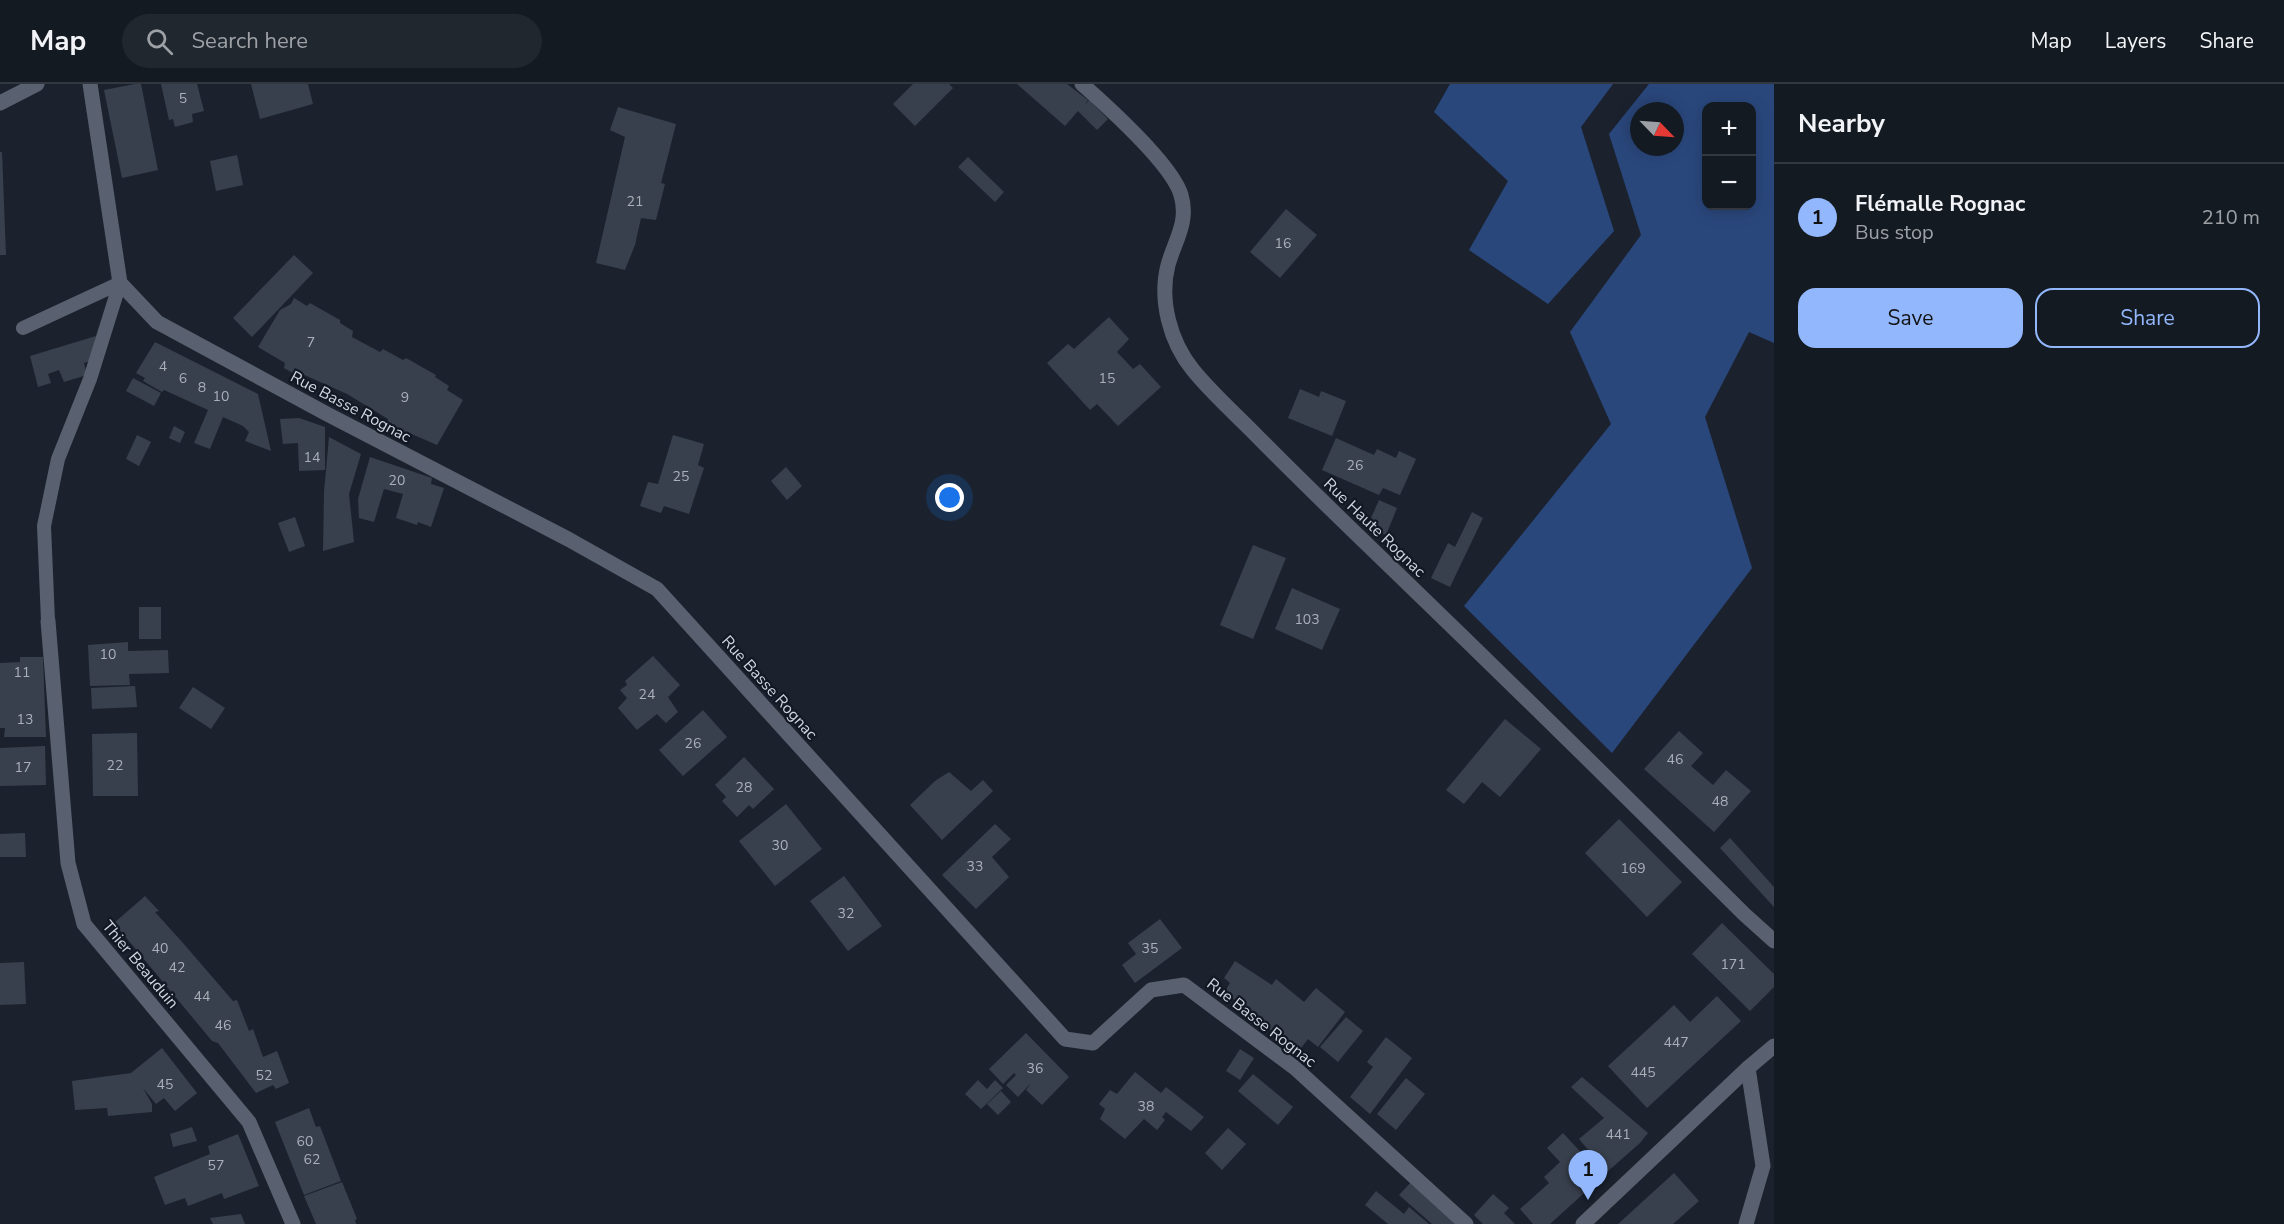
<!DOCTYPE html>
<meta charset="utf-8">
<style>
:root{--surface:#141a22;--page:#21272f;--text:#f1f3f6;--muted:#9da1a5;--line:#333840;--accent:#92b7fd}
body{margin:0;font-family:"Nunito Sans",sans-serif;background:var(--page);color:var(--text)}
.controls{position:absolute;right:18px;top:18px;display:grid;overflow:hidden;border-radius:12px;box-shadow:0 3px 15px #0003}
.controls button{width:54px;height:54px;display:grid;place-items:center;padding:0;border:0;border-bottom:2px solid var(--line);background:var(--surface);color:var(--text);font:30px sans-serif}
.compass{position:absolute;left:1630px;top:18px;width:54px;height:54px;border-radius:50%;background:var(--surface);box-shadow:0 3px 15px #0003;rotate:115deg}
.you{position:absolute;left:950px;top:414px;width:21px;height:21px;margin:-15px;border:4px solid #fff;border-radius:50%;background:#1a73e8;box-shadow:0 0 0 9px #1a73e833}
.badge{display:grid;place-items:center;width:39px;height:39px;border-radius:50%;background:var(--accent);color:#111;font-size:20px;font-weight:700}
.pin{position:absolute;translate:-50% -50px;filter:drop-shadow(0 2px 3px #0008)}
.pin::after{content:'';position:absolute;top:32px;width:21px;height:18px;background:inherit;clip-path:polygon(0 0,100% 0,50% 100%)}
.list{margin:0;padding:0;list-style:none}
h2{display:flex;justify-content:space-between;align-items:center;height:78px;margin:0;padding:0 24px;font-size:26px}
h2 small{font-size:20px;font-weight:400;color:var(--muted)}
.list li{display:grid;grid-template-columns:39px 1fr auto;gap:18px;align-items:center;box-sizing:border-box;height:108px;padding:0 24px;border-top:2px solid var(--line)}
.list b{display:block;font-size:22px;white-space:nowrap}
.list p{margin:0;font-size:20px;white-space:nowrap;color:var(--muted)}
.list em{font-size:20px;font-style:normal;color:var(--muted)}
.actions{display:flex;gap:12px;padding:18px 24px}
.actions a{flex:1;padding:14px 0;border:2px solid var(--accent);border-radius:18px;text-align:center;font-size:21px;color:var(--accent)}
.actions .main{background:var(--accent);color:#111}
.icon{flex:none;width:33px;height:33px;fill:none;stroke:currentColor;stroke-width:2;stroke-linecap:round;stroke-linejoin:round}
.map{position:relative;flex:none;width:1774px;height:1140px;overflow:hidden}
header{display:flex;align-items:center;gap:36px;box-sizing:border-box;height:84px;padding:0 30px;background:var(--surface);border-bottom:2px solid var(--line)}
header strong{font-size:28px}
nav{display:flex;gap:33px;margin-inline-start:auto;font-size:21px}
.search{width:420px;height:54px;background:var(--page);display:flex;align-items:center;gap:15px;box-sizing:border-box;padding:0 21px;border-radius:33px;color:var(--muted);font-size:22px}
main{display:flex}
aside{flex:1;background:var(--surface)}
.map>svg:first-child{display:block}
</style>
<header>
<strong>Map</strong>
<div class="search"><svg class="icon" aria-label="search" viewBox="0 0 24 24"><circle cx="10" cy="10" r="6"/><path d="M15 15l6 6"/></svg>Search here</div>
<nav><a>Map</a><a>Layers</a><a>Share</a></nav>
</header>
<main>
<div class="map">
<svg width="1774" height="1140" viewBox="0 0 1774 1140">
<rect width="100%" height="100%" fill="#1b222e"/>
<!-- green -->
<g fill="#2a477c" fill-rule="evenodd">
<path d="M 1450,0 L 1613,0 L 1581,43 L 1614,147 L 1548,220 L 1469,166 L 1508,97 L 1434,28 Z"/>
<path d="M 1649,0 L 1774,0 L 1774,259 L 1749,248 L 1705,333 L 1752,484 L 1612,669 L 1464,522 L 1611,340 L 1570,248 L 1641,151 L 1609,50 ZM 1706,22 L 1752,22 L 1752,122 L 1706,122 ZM 1639,27 L 1675,27 L 1675,63 L 1639,63 Z"/>
</g>
<!-- building -->
<g fill="#38404d">
<path d="M 135,0 L 141,0 L 158,86 L 122,94 L 104,6 Z"/>
<path d="M 161,0 L 197,0 L 204,27 L 192,30 L 193,38 L 175,43 L 173,35 L 169,36 Z"/>
<path d="M 251,0 L 308,0 L 313,20 L 260,35 Z"/>
<path d="M 913,0 L 949,0 L 953,4 L 915,42 L 893,20 Z"/>
<path d="M 1017,0 L 1067,0 L 1088,16 L 1084,22 L 1089,16 L 1108,35 L 1097,46 L 1078,27 L 1065,42 Z"/>
<path d="M 618,23 L 676,40 L 661,99 L 665,100 L 656,136 L 641,134 L 635,161 L 625,186 L 596,179 L 625,53 L 610,46 Z"/>
<path d="M 0,68 L 2,68 L 6,171 L 0,171 Z"/>
<path d="M 237,71 L 243,101 L 216,107 L 210,77 Z"/>
<path d="M 968,73 L 1004,108 L 995,118 L 958,83 Z"/>
<path d="M 1286,125 L 1317,151 L 1280,194 L 1250,168 Z"/>
<path d="M 294,171 L 313,189 L 252,253 L 233,234 Z"/>
<path d="M 294,214 L 307,222 L 310,219 L 340,236 L 340,239 L 353,247 L 352,253 L 380,268 L 383,265 L 403,276 L 406,274 L 436,291 L 435,293 L 449,302 L 447,306 L 463,316 L 437,361 L 407,348 L 404,349 L 387,340 L 388,335 L 347,310 L 300,289 L 298,292 L 284,284 L 285,279 L 258,263 L 280,226 L 291,220 Z"/>
<path d="M 1109,233 L 1129,255 L 1117,268 L 1133,285 L 1140,280 L 1161,303 L 1118,342 L 1097,320 L 1090,326 L 1047,279 L 1068,260 L 1074,265 Z"/>
<path d="M 96,252 L 91,277 L 84,279 L 87,291 L 64,298 L 59,286 L 48,290 L 51,299 L 38,303 L 30,272 Z"/>
<path d="M 155,258 L 258,310 L 271,367 L 245,357 L 249,348 L 243,342 L 223,333 L 210,365 L 194,359 L 208,326 L 164,306 L 162,308 L 143,297 L 145,294 L 136,289 Z"/>
<path d="M 133,294 L 161,309 L 154,322 L 126,307 Z"/>
<path d="M 1300,305 L 1319,313 L 1321,307 L 1346,317 L 1332,352 L 1288,334 Z"/>
<path d="M 299,334 L 325,343 L 325,386 L 299,387 L 298,359 L 283,360 L 280,335 Z"/>
<path d="M 174,342 L 185,348 L 180,359 L 169,354 Z"/>
<path d="M 137,351 L 151,358 L 139,382 L 126,375 Z"/>
<path d="M 673,351 L 704,360 L 698,381 L 704,384 L 689,430 L 664,422 L 661,429 L 640,422 L 648,398 L 658,400 Z"/>
<path d="M 329,353 L 361,370 L 349,410 L 354,458 L 323,467 L 324,408 Z"/>
<path d="M 1336,354 L 1374,371 L 1377,365 L 1396,374 L 1399,367 L 1416,375 L 1400,411 L 1383,404 L 1379,411 L 1322,386 Z"/>
<path d="M 370,373 L 432,394 L 431,400 L 444,404 L 431,443 L 418,438 L 417,441 L 396,434 L 403,410 L 384,405 L 374,438 L 359,434 L 358,415 Z"/>
<path d="M 786,383 L 802,402 L 787,416 L 771,397 Z"/>
<path d="M 1379,416 L 1397,424 L 1386,451 L 1367,443 Z"/>
<path d="M 1472,428 L 1483,434 L 1450,503 L 1431,494 L 1448,459 L 1455,463 Z"/>
<path d="M 295,433 L 305,462 L 289,468 L 278,439 Z"/>
<path d="M 1253,461 L 1286,474 L 1253,555 L 1220,541 Z"/>
<path d="M 1292,504 L 1340,525 L 1322,566 L 1275,545 Z"/>
<rect x="139" y="523" width="22" height="32"/>
<path d="M 128,558 L 128,567 L 168,566 L 169,589 L 129,590 L 130,601 L 90,602 L 88,561 Z"/>
<path d="M 653,572 L 680,601 L 668,613 L 678,628 L 666,639 L 657,630 L 637,646 L 618,624 L 627,614 L 620,606 L 627,601 L 625,597 Z"/>
<path d="M 20,573 L 43,573 L 46,653 L 4,653 L 5,644 L 0,644 L 0,579 L 20,578 Z"/>
<path d="M 135,602 L 137,623 L 92,625 L 91,604 Z"/>
<path d="M 193,603 L 225,624 L 211,645 L 179,624 Z"/>
<path d="M 703,626 L 727,653 L 683,692 L 659,666 Z"/>
<path d="M 1505,635 L 1541,665 L 1500,713 L 1482,698 L 1464,720 L 1446,706 Z"/>
<path d="M 1679,647 L 1703,669 L 1691,682 L 1713,701 L 1726,686 L 1751,707 L 1714,748 L 1644,685 Z"/>
<path d="M 137,649 L 138,712 L 93,712 L 92,650 Z"/>
<path d="M 45,662 L 46,701 L 0,702 L 0,664 Z"/>
<path d="M 744,673 L 774,705 L 753,725 L 749,721 L 737,733 L 722,717 L 726,713 L 715,701 Z"/>
<path d="M 949,688 L 971,707 L 983,696 L 993,707 L 942,756 L 910,721 L 935,697 Z"/>
<path d="M 786,720 L 822,765 L 775,802 L 739,757 Z"/>
<path d="M 1619,735 L 1682,798 L 1647,833 L 1585,769 Z"/>
<path d="M 995,740 L 1011,755 L 992,773 L 1009,793 L 976,825 L 942,791 Z"/>
<path d="M 25,749 L 26,773 L 0,773 L 0,750 Z"/>
<path d="M 1730,754 L 1774,803 L 1774,823 L 1720,764 Z"/>
<path d="M 844,792 L 882,842 L 848,867 L 810,817 Z"/>
<path d="M 145,812 L 159,827 L 155,828 L 183,859 L 233,917 L 237,916 L 249,947 L 253,945 L 263,973 L 277,967 L 289,999 L 276,1005 L 273,1001 L 256,1009 L 218,959 L 212,957 L 114,839 Z"/>
<path d="M 1160,835 L 1182,864 L 1135,899 L 1122,881 L 1136,870 L 1128,859 Z"/>
<path d="M 1722,839 L 1774,890 L 1774,903 L 1750,927 L 1692,870 Z"/>
<path d="M 1235,877 L 1272,901 L 1276,895 L 1304,918 L 1316,904 L 1345,928 L 1318,963 L 1308,955 L 1298,968 L 1253,932 L 1255,929 L 1224,909 L 1230,899 L 1224,894 Z"/>
<path d="M 24,878 L 26,920 L 0,921 L 0,879 Z"/>
<path d="M 1717,912 L 1741,937 L 1647,1024 L 1608,982 L 1674,921 L 1690,938 Z"/>
<path d="M 1346,933 L 1363,947 L 1338,978 L 1320,963 Z"/>
<path d="M 1026,949 L 1069,993 L 1042,1021 L 1026,1006 L 1031,999 L 1018,1013 L 1006,1001 L 1016,991 L 1014,989 L 1003,1000 L 989,985 Z"/>
<path d="M 1386,953 L 1412,974 L 1370,1030 L 1350,1013 L 1373,983 L 1367,978 Z"/>
<path d="M 162,964 L 197,1009 L 175,1027 L 164,1014 L 156,1020 L 143,1004 L 152,1020 L 152,1028 L 108,1032 L 107,1024 L 75,1026 L 72,997 L 131,989 Z"/>
<path d="M 1240,965 L 1254,974 L 1240,996 L 1226,987 Z"/>
<path d="M 1135,988 L 1161,1009 L 1166,1003 L 1204,1033 L 1191,1047 L 1166,1028 L 1162,1033 L 1165,1036 L 1157,1046 L 1144,1035 L 1125,1055 L 1100,1035 L 1105,1025 L 1099,1020 L 1110,1006 L 1117,1010 Z"/>
<path d="M 1253,990 L 1293,1023 L 1278,1041 L 1238,1007 Z"/>
<path d="M 1582,993 L 1648,1049 L 1640,1059 L 1607,1088 L 1579,1055 L 1604,1034 L 1571,1003 Z"/>
<path d="M 1406,994 L 1425,1010 L 1396,1046 L 1377,1030 Z"/>
<path d="M 978,996 L 987,1005 L 995,996 L 1003,1004 L 981,1025 L 965,1010 Z"/>
<path d="M 1001,1007 L 1011,1018 L 998,1031 L 987,1020 Z"/>
<path d="M 309,1024 L 316,1043 L 320,1042 L 341,1097 L 304,1111 L 275,1038 Z"/>
<path d="M 192,1043 L 197,1057 L 173,1063 L 170,1050 Z"/>
<path d="M 1228,1044 L 1246,1060 L 1222,1086 L 1205,1069 Z"/>
<path d="M 1563,1049 L 1603,1092 L 1550,1140 L 1533,1140 L 1520,1125 L 1549,1099 L 1544,1093 L 1560,1078 L 1547,1064 Z"/>
<path d="M 238,1050 L 259,1102 L 224,1115 L 222,1109 L 188,1122 L 185,1114 L 165,1121 L 154,1093 L 210,1070 L 208,1062 Z"/>
<path d="M 1674,1089 L 1699,1117 L 1673,1140 L 1618,1140 Z"/>
<path d="M 1412,1097 L 1457,1140 L 1432,1140 L 1399,1111 Z"/>
<path d="M 342,1098 L 357,1135 L 355,1136 L 356,1140 L 316,1140 L 304,1112 Z"/>
<path d="M 1376,1107 L 1404,1130 L 1409,1123 L 1429,1140 L 1388,1140 L 1365,1121 Z"/>
<path d="M 1493,1110 L 1509,1124 L 1504,1129 L 1515,1140 L 1483,1140 L 1474,1131 Z"/>
<path d="M 241,1130 L 245,1140 L 213,1140 L 210,1134 Z"/>
</g>
<g fill="none" stroke-linecap="round" stroke-linejoin="round">
<!-- service -->
<path stroke="#596170" stroke-width="14" d="M 23,244 L 120,199 L 90,295 L 58,375 L 44,442 L 48,537"/>
<!-- minor -->
<g stroke="#596170" stroke-width="15">
<path d="M 90,0 L 120,199 L 157,238 L 327,330 L 568,455 L 657,505 L 1065,955 L 1093,959 L 1151,906 L 1184,901 L 1295,984 L 1466,1140"/>
<path d="M 1082,0 C 1108,23 1172,81 1181,111 C 1189,138 1175,156 1168,181 C 1159,216 1170,258 1193,286 C 1210,307 1231,326 1251,346 C 1300,396 1351,445 1402,494 C 1517,605 1631,717 1744,830 L 1774,857"/>
<path d="M 48,537 L 68,779 L 84,840 L 249,1038 L 293,1140"/>
<path d="M 1746,1140 L 1763,1082 L 1748,984"/>
</g>
<!-- tertiary -->
<g stroke="#596170" stroke-width="15">
<path d="M 0,19 L 37,0"/>
<path d="M 1583,1140 L 1748,984 L 1774,962"/>
</g>
</g>
<g text-anchor="middle" stroke-width="4.5" stroke-linejoin="round" paint-order="stroke">
<!-- number labels -->
<g font-size="14" fill="#aab0ba">
<text x="183" y="19">5</text>
<text x="635" y="122">21</text>
<text x="1283" y="164">16</text>
<text x="311" y="263">7</text>
<text x="163" y="287">4</text>
<text x="183" y="299">6</text>
<text x="1107" y="299">15</text>
<text x="202" y="308">8</text>
<text x="221" y="317">10</text>
<text x="405" y="318">9</text>
<text x="312" y="378">14</text>
<text x="1355" y="386">26</text>
<text x="681" y="397">25</text>
<text x="397" y="401">20</text>
<text x="1307" y="540">103</text>
<text x="108" y="575">10</text>
<text x="22" y="593">11</text>
<text x="647" y="615">24</text>
<text x="25" y="640">13</text>
<text x="693" y="664">26</text>
<text x="1675" y="680">46</text>
<text x="115" y="686">22</text>
<text x="23" y="688">17</text>
<text x="744" y="708">28</text>
<text x="1720" y="722">48</text>
<text x="780" y="766">30</text>
<text x="975" y="787">33</text>
<text x="1633" y="789">169</text>
<text x="846" y="834">32</text>
<text x="160" y="869">40</text>
<text x="1150" y="869">35</text>
<text x="1733" y="885">171</text>
<text x="177" y="888">42</text>
<text x="202" y="917">44</text>
<text x="223" y="946">46</text>
<text x="1676" y="963">447</text>
<text x="1035" y="989">36</text>
<text x="1643" y="993">445</text>
<text x="264" y="996">52</text>
<text x="165" y="1005">45</text>
<text x="1146" y="1027">38</text>
<text x="1618" y="1055">441</text>
<text x="305" y="1062">60</text>
<text x="312" y="1080">62</text>
<text x="216" y="1086">57</text>
</g>
<!-- street labels -->
<g font-size="16" fill="#d0d5de" stroke="#121824">
<text transform="translate(351 322) rotate(28)" y="6">Rue Basse Rognac</text>
<text transform="translate(1375 443) rotate(44)" y="6">Rue Haute Rognac</text>
<text transform="translate(770 603) rotate(48)" y="6">Rue Basse Rognac</text>
<text transform="translate(141 880) rotate(50)" y="6">Thier Beauduin</text>
<text transform="translate(1262 938) rotate(38)" y="6">Rue Basse Rognac</text>
</g>
</g>
</svg>
<div class="controls">
<button>+</button>
<button>−</button>
</div>
<svg class="compass" viewBox="-18 -18 36 36"><path d="M0-13l5 13h-10z" fill="#e53935"/><path d="M0 13l5-13h-10z" fill="#9da1a5"/></svg>
<div class="you"></div>
<div class="pin badge" style="left:1588px;top:1116px">1</div>
</div>
<aside>
<h2>Nearby<small></small></h2>
<ul class="list">
<li><span class="badge">1</span><div><b>Flémalle Rognac</b><p>Bus stop</p></div><em>210 m</em></li>
</ul>
<div class="actions"><a class="main">Save</a><a>Share</a></div>
</aside>
</main>
